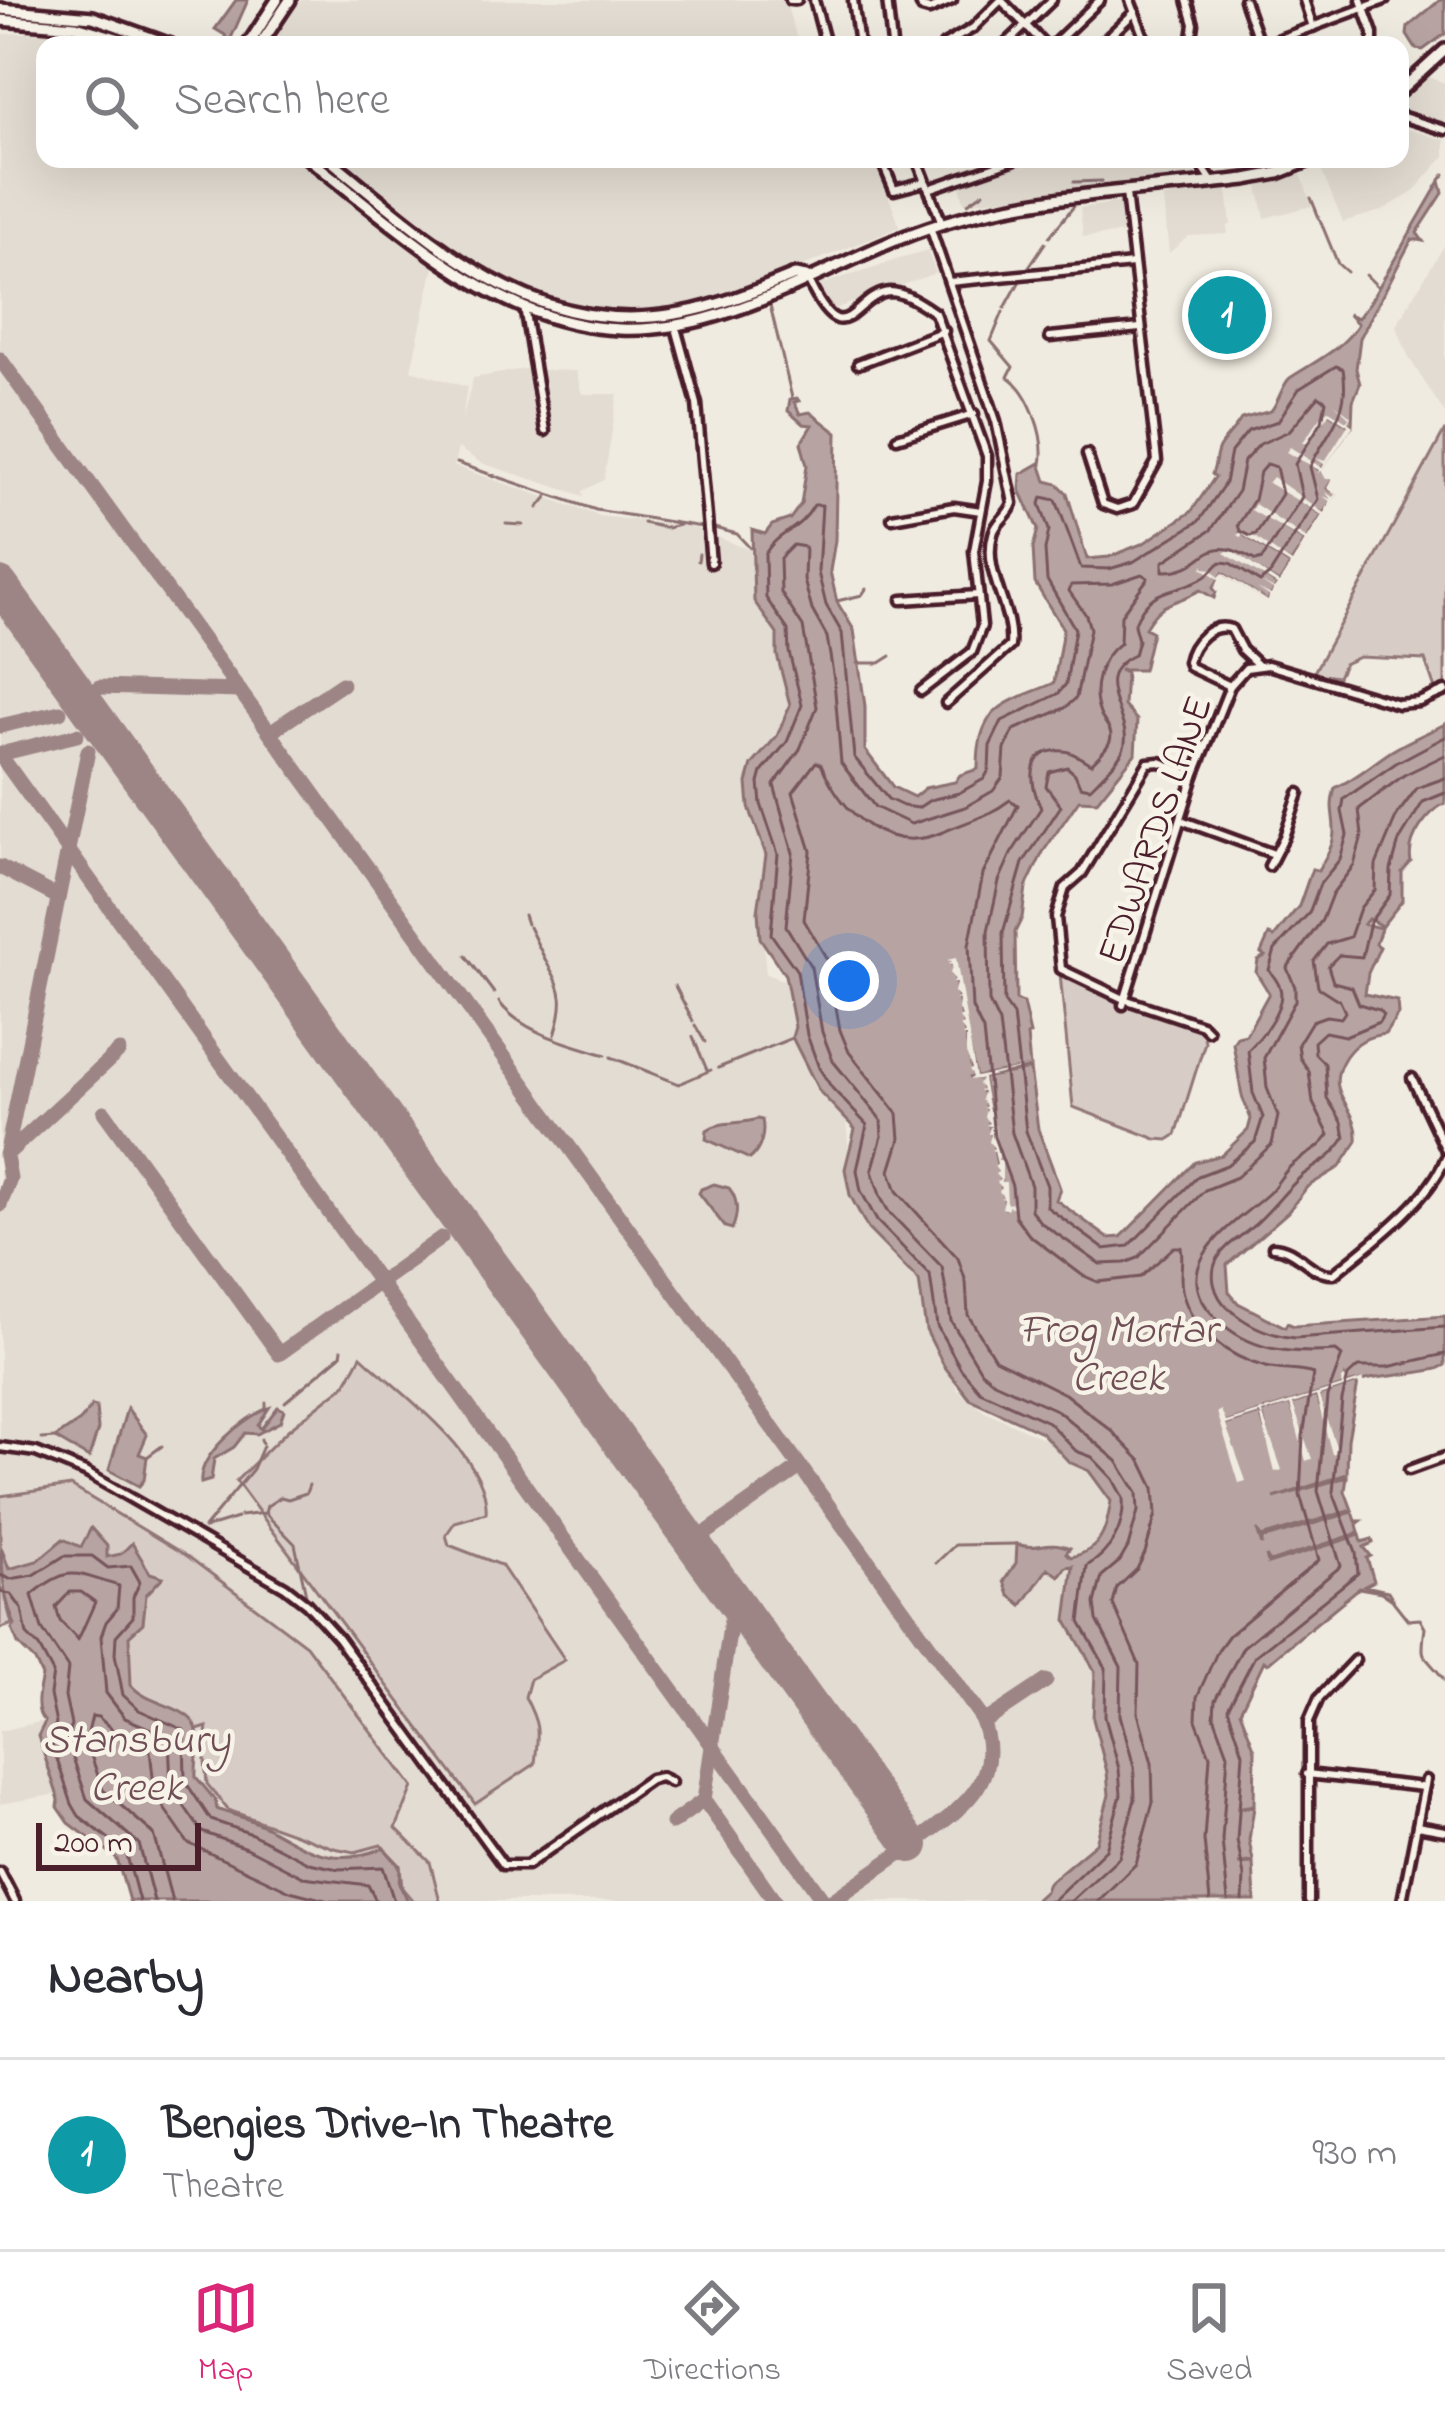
<!DOCTYPE html>
<style>
:root{--surface:#fff;--page:#f2f2f3;--text:#2b2b33;--muted:#7c7c81;--line:#e1e1e2;--accent:#db2777}
body{margin:0;font-family:"Indie Flower",sans-serif;background:var(--page);color:var(--text)}
.scale{position:absolute;left:36px;bottom:30px;width:165px;box-sizing:border-box;padding-left:12px;border:6px solid #4a1f2b;border-top:0;font-size:33px;line-height:42px;white-space:nowrap;color:#4a1f2b;-webkit-text-stroke:9px #f7f3e8;paint-order:stroke}
.you{position:absolute;left:849px;top:981px;width:42px;height:42px;margin:-30px;border:9px solid #fff;border-radius:50%;background:#1a73e8;box-shadow:0 0 0 18px #1a73e833}
.badge{display:grid;place-items:center;width:78px;height:78px;border-radius:50%;background:var(--accent);color:#fff;font-size:39px;font-weight:700}
.pin{position:absolute;translate:-50% -50%;border:6px solid #fff;box-shadow:0 3px 12px #0006}
.list{margin:0;padding:0;list-style:none}
h2{display:flex;justify-content:space-between;align-items:center;height:156px;margin:0;padding:0 48px;font-size:51px}
h2 small{font-size:39px;font-weight:400;color:var(--muted)}
.list li{display:grid;grid-template-columns:78px 1fr auto;gap:36px;align-items:center;box-sizing:border-box;height:192px;padding:0 48px;border-top:3px solid var(--line)}
.list b{display:block;font-size:45px;white-space:nowrap}
.list p{margin:0;font-size:39px;white-space:nowrap;color:var(--muted)}
.list em{font-size:39px;font-style:normal;color:var(--muted)}
.icon{flex:none;width:66px;height:66px;fill:none;stroke:currentColor;stroke-width:2;stroke-linecap:round;stroke-linejoin:round}
.map{position:relative;flex:none;width:1445px;height:1901px;overflow:hidden}
.search{position:absolute;background:var(--surface);box-shadow:0 12px 48px #0002;left:36px;right:36px;top:36px;height:132px;display:flex;align-items:center;gap:30px;box-sizing:border-box;padding:0 42px;border-radius:24px;color:var(--muted);font-size:45px}
.sheet{height:348px;background:var(--surface)}
nav{display:flex;justify-content:space-around;align-items:center;box-sizing:border-box;height:168px;border-top:3px solid var(--line);background:var(--surface);font-size:33px;color:var(--muted)}
nav a{display:grid;justify-items:center;gap:6px}
nav .on{color:var(--accent)}
.map>svg:first-child{display:block}
</style>
<div class="map">
<svg width="1445" height="1901" viewBox="0 0 1445 1901">
<rect width="100%" height="100%" fill="#f0ebe0"/>
<filter id="ink" filterUnits="userSpaceOnUse"><feTurbulence type="fractalNoise" baseFrequency=".00833" numOctaves="2"/><feDisplacementMap in="SourceGraphic" scale="24" xChannelSelector="R" yChannelSelector="G"/><feConvolveMatrix kernelMatrix="1 2 1 2 8 2 1 2 1" color-interpolation-filters="sRGB"/></filter>
<g filter="url(#ink)">
<!-- built -->
<g fill="#e3dcd2">
<path d="M 301,0 L 785,0 L 799,45 L 270,45 Z"/>
<path d="M 20,33 L 50,33 L 102,45 L 45,45 L 45,159 L 297,159 L 434,267 L 411,370 L 467,387 L 462,420 L 473,378 L 524,369 L 576,371 L 582,394 L 618,394 L 604,480 L 583,491 L 584,496 L 481,463 L 458,448 L 454,466 L 600,516 L 692,527 L 750,550 L 759,608 L 776,616 L 791,712 L 749,804 L 769,855 L 763,938 L 766,974 L 787,982 L 816,1087 L 846,1120 L 853,1198 L 869,1232 L 917,1274 L 942,1358 L 958,1390 L 983,1410 L 1044,1439 L 1092,1469 L 1112,1495 L 1115,1513 L 1077,1637 L 1097,1670 L 1111,1781 L 1100,1844 L 1042,1901 L 406,1901 L 372,1860 L 326,1858 L 218,1814 L 6,1593 L 16,1628 L 0,1630 L 0,34 Z"/>
<path d="M 1426,76 L 1445,83 L 1445,122 L 1404,110 L 1400,104 L 1400,98 Z"/>
<path d="M 1400,127 L 1445,140 L 1445,156 L 1412,193 L 1381,211 L 1343,222 L 1319,165 L 1329,159 L 1400,159 Z"/>
<path d="M 341,159 L 875,159 L 900,227 L 735,293 L 687,305 L 622,312 L 595,309 L 553,301 L 495,276 L 420,225 Z"/>
<path d="M 1024,159 L 1187,159 L 1197,175 L 964,203 L 960,185 Z"/>
<path d="M 1301,174 L 1312,206 L 1265,218 L 1258,187 Z"/>
<path d="M 1227,189 L 1231,225 L 1227,226 L 1228,234 L 1189,236 L 1169,253 L 1163,198 Z"/>
<path d="M 1123,202 L 1127,233 L 1083,237 L 1080,208 Z"/>
<path d="M 1445,244 L 1445,414 L 1409,358 L 1396,325 Z"/>
<path d="M 927,250 L 936,273 L 829,311 L 819,285 Z"/>
<path d="M 44,1721 L 39,1743 L 58,1794 L 0,1804 L 0,1731 Z"/>
</g>
<!-- green -->
<g fill="#d8cdc6" stroke="#917678" stroke-width="3">
<path d="M 1445,430 L 1445,685 L 1435,689 L 1425,660 L 1359,657 L 1344,664 L 1338,677 L 1313,674 Z"/>
<path d="M 1060,974 L 1137,1008 L 1203,1031 L 1205,1042 L 1176,1135 L 1168,1140 L 1156,1139 L 1073,1107 Z"/>
<path d="M 361,1356 C 399,1392 491,1457 486,1513 L 455,1522 L 446,1535 L 449,1545 L 501,1565 L 565,1660 L 530,1679 L 525,1697 C 541,1728 538,1732 535,1764 L 475,1804 L 236,1481 L 288,1430 L 345,1385 Z"/>
<path d="M 71,1486 L 190,1558 L 306,1645 L 413,1787 L 396,1828 L 430,1862 L 440,1901 L 413,1901 L 402,1888 L 400,1865 L 381,1845 L 355,1852 L 334,1848 L 228,1810 L 207,1784 L 204,1748 L 207,1727 L 194,1731 L 145,1702 L 3,1590 L 12,1624 L 0,1629 L 0,1496 Z"/>
</g>
<!-- water -->
<g fill="#b7a4a2" stroke="#8b6f72" stroke-width="3">
<path d="M 236,0 L 248,0 L 228,45 L 225,35 L 215,29 Z"/>
<path d="M 1440,0 L 1445,0 L 1445,34 L 1423,50 L 1416,49 L 1407,35 L 1408,27 Z"/>
<path d="M 1440,181 L 1443,193 L 1417,233 L 1423,241 L 1412,239 L 1360,338 L 1356,369 L 1360,384 L 1353,401 L 1352,425 L 1328,412 L 1351,427 L 1321,469 L 1289,450 L 1333,479 L 1327,488 L 1336,494 L 1323,513 L 1271,481 L 1322,515 L 1306,540 L 1253,508 L 1305,541 L 1291,563 L 1242,534 L 1290,565 L 1279,583 L 1230,552 L 1277,585 L 1267,601 L 1223,573 L 1213,588 L 1216,592 L 1214,598 L 1200,590 C 1172,607 1164,597 1145,628 L 1152,632 L 1143,670 L 1119,670 L 1126,673 L 1124,706 L 1137,720 L 1135,754 L 1097,801 L 1079,800 L 1043,852 L 1026,887 L 1022,918 L 1015,932 L 1016,1000 L 1023,1003 L 1030,1034 L 1027,1036 L 1030,1067 L 976,1077 L 951,960 L 973,1077 L 969,1078 L 980,1079 L 1006,1210 L 983,1078 L 1030,1069 L 1038,1129 L 1060,1188 L 1056,1200 L 1108,1238 L 1121,1237 L 1195,1162 L 1222,1155 L 1248,1130 L 1251,1119 L 1242,1096 L 1233,1043 L 1237,1037 L 1246,1035 L 1269,993 L 1256,972 L 1258,960 L 1265,956 L 1261,953 L 1269,935 L 1274,937 L 1299,906 L 1312,869 L 1318,871 C 1325,858 1334,846 1334,831 C 1334,811 1329,811 1335,788 C 1357,778 1369,766 1390,752 C 1407,741 1427,733 1445,724 L 1445,803 C 1429,812 1406,838 1411,862 L 1402,872 L 1402,901 L 1382,926 L 1368,919 L 1364,924 L 1381,928 L 1376,944 L 1380,947 L 1368,973 L 1365,994 L 1397,1001 L 1398,1014 L 1385,1034 C 1368,1036 1356,1042 1346,1056 C 1320,1095 1360,1104 1357,1141 L 1340,1167 L 1307,1187 L 1288,1212 L 1227,1265 L 1229,1292 L 1238,1303 L 1285,1327 L 1287,1323 L 1294,1326 L 1445,1316 L 1445,1365 L 1437,1369 C 1404,1376 1375,1376 1347,1384 L 1345,1378 L 1343,1386 L 1225,1423 L 1219,1411 L 1241,1481 L 1225,1425 L 1260,1414 L 1278,1470 L 1262,1413 L 1290,1404 L 1309,1460 L 1292,1404 L 1316,1396 L 1336,1452 L 1318,1396 L 1358,1383 L 1348,1440 L 1347,1474 L 1274,1498 L 1347,1477 L 1345,1491 L 1352,1510 L 1261,1537 L 1257,1530 L 1262,1545 L 1262,1539 L 1353,1512 L 1356,1521 L 1361,1521 L 1357,1524 L 1359,1533 L 1270,1562 L 1266,1556 L 1268,1564 L 1360,1535 L 1362,1542 L 1372,1539 L 1373,1543 L 1364,1547 L 1371,1556 L 1367,1558 L 1374,1581 L 1365,1586 L 1388,1591 L 1394,1601 L 1381,1592 L 1359,1588 L 1275,1657 L 1267,1664 L 1264,1661 L 1240,1711 L 1255,1750 L 1254,1805 L 1236,1808 L 1254,1807 L 1249,1840 L 1253,1861 L 1238,1864 L 1253,1863 L 1255,1901 L 1034,1901 L 1045,1891 L 1048,1883 L 1096,1843 L 1109,1795 L 1107,1772 L 1093,1719 L 1095,1671 L 1066,1620 L 1073,1566 L 1066,1567 L 1059,1576 L 1048,1568 L 1022,1605 L 1009,1595 L 1004,1581 L 1016,1563 L 1017,1544 C 1039,1552 1044,1538 1070,1548 L 1066,1553 L 1071,1557 C 1103,1550 1106,1529 1111,1501 L 1089,1471 L 1069,1462 L 1041,1432 L 970,1399 L 944,1366 L 926,1330 L 919,1281 L 868,1229 L 850,1195 L 845,1169 L 855,1129 L 819,1091 L 792,1037 L 795,1027 L 785,975 L 760,938 L 758,912 L 766,855 L 749,807 L 747,783 L 752,765 L 777,736 L 790,705 L 777,655 L 777,634 L 754,601 L 752,530 L 765,534 L 772,525 L 790,519 L 801,504 L 807,465 L 801,443 L 812,425 L 803,424 L 788,411 L 790,399 L 797,398 L 799,401 L 794,402 L 800,414 L 810,412 L 837,433 L 835,540 L 830,571 L 837,602 L 854,630 L 865,706 L 865,750 L 893,787 L 914,797 L 925,788 L 955,782 L 960,775 L 978,769 C 977,703 1009,703 1054,683 L 1063,629 L 1035,583 L 1033,548 L 1038,529 L 1020,490 L 1021,474 L 1040,463 L 1046,481 L 1058,484 L 1067,493 L 1087,559 L 1109,557 L 1144,543 L 1191,512 L 1215,477 L 1212,474 C 1216,465 1215,456 1219,448 C 1224,439 1234,431 1241,419 L 1271,411 C 1279,401 1283,383 1290,378 C 1314,362 1342,350 1358,324 L 1348,314 L 1358,318 L 1370,302 Z"/>
<path d="M 757,1119 L 762,1120 C 765,1133 761,1150 750,1159 L 706,1139 L 707,1130 C 721,1120 741,1125 757,1119 Z"/>
<path d="M 714,1184 L 729,1188 C 739,1200 738,1216 732,1229 L 725,1227 L 699,1193 L 701,1189 Z"/>
<path d="M 92,1406 L 96,1407 L 98,1429 L 89,1458 L 55,1438 L 80,1421 Z"/>
<path d="M 278,1407 L 284,1410 L 280,1422 L 257,1434 L 245,1433 L 234,1447 L 214,1459 L 211,1480 L 201,1483 C 198,1455 244,1417 269,1408 L 258,1425 L 261,1429 Z"/>
<path d="M 127,1408 L 147,1435 L 139,1454 L 147,1457 L 144,1480 L 139,1486 L 109,1470 Z"/>
<path d="M 91,1528 L 107,1546 L 107,1557 L 121,1554 L 132,1543 L 150,1573 L 163,1577 L 146,1595 L 143,1623 L 129,1636 L 131,1685 C 147,1705 189,1706 196,1727 C 201,1742 195,1761 196,1777 L 215,1800 L 217,1809 C 234,1816 253,1819 270,1829 C 313,1854 339,1866 384,1848 L 400,1867 L 399,1884 L 408,1901 L 129,1901 L 117,1859 L 69,1823 L 58,1807 L 59,1800 L 38,1736 L 45,1722 C 33,1711 39,1691 42,1676 L 35,1661 L 18,1644 L 12,1629 L 15,1625 C 3,1595 3,1578 1,1547 L 9,1569 L 37,1561 L 63,1539 L 81,1547 Z"/>
</g>
<!-- pier -->
<g fill="#f0ebe0">
<path d="M 1334,403 L 1351,416 L 1348,422 L 1353,426 L 1323,469 L 1336,478 L 1331,487 L 1339,492 L 1268,604 L 1225,576 L 1214,589 L 1219,579 L 1202,568 L 1204,564 L 1204,568 L 1212,569 L 1219,577 L 1223,573 L 1268,601 L 1269,596 L 1257,588 L 1271,595 L 1273,590 L 1261,582 L 1274,589 L 1277,585 L 1224,553 L 1230,549 L 1279,583 L 1290,565 L 1243,535 L 1240,537 L 1237,535 L 1242,532 L 1252,535 L 1292,563 L 1305,541 L 1251,510 L 1255,504 L 1307,539 L 1322,515 L 1268,483 L 1273,477 L 1324,513 L 1330,501 L 1322,496 L 1331,499 L 1325,492 L 1333,497 L 1335,494 L 1327,488 L 1332,479 L 1326,479 L 1321,471 L 1318,473 L 1319,470 L 1286,452 L 1290,447 L 1322,468 L 1324,464 L 1316,458 L 1325,461 L 1348,425 L 1329,413 L 1307,445 L 1303,442 L 1325,411 L 1329,410 L 1347,421 L 1349,417 Z"/>
<path d="M 956,958 L 976,1077 L 1036,1065 L 983,1078 L 989,1111 L 992,1111 L 992,1125 L 995,1125 L 997,1153 L 1000,1153 L 998,1160 L 1002,1160 L 1002,1182 L 1006,1182 L 1007,1204 L 1014,1203 L 1015,1208 L 1008,1206 L 1008,1210 L 1002,1208 L 1004,1199 L 1000,1198 L 1003,1197 L 999,1191 L 1002,1188 L 997,1182 L 1000,1180 L 995,1174 L 998,1172 L 994,1166 L 997,1164 L 994,1151 L 991,1150 L 994,1148 L 989,1142 L 991,1134 L 988,1134 L 990,1126 L 986,1125 L 989,1123 L 984,1117 L 986,1109 L 983,1108 L 986,1106 L 981,1100 L 983,1091 L 979,1091 L 982,1089 L 978,1084 L 981,1079 L 969,1080 L 973,1077 L 969,1070 L 972,1069 L 966,1053 L 966,1036 L 962,1036 L 965,1033 L 960,1026 L 964,1025 L 959,1018 L 962,1016 L 958,1009 L 959,1000 L 955,999 L 959,998 L 954,992 L 956,983 L 952,983 L 955,980 L 950,974 L 952,965 L 948,964 L 951,961 L 947,960 Z"/>
<path d="M 1345,1377 L 1348,1384 L 1363,1379 L 1362,1394 L 1358,1383 L 1319,1396 L 1338,1452 L 1332,1454 L 1316,1396 L 1293,1404 L 1312,1459 L 1306,1461 L 1290,1405 L 1262,1413 L 1282,1470 L 1275,1472 L 1260,1414 L 1226,1425 L 1246,1481 L 1239,1483 L 1217,1412 L 1221,1410 L 1226,1422 L 1342,1386 L 1341,1379 Z"/>
</g>
<g fill="none" stroke-linecap="round" stroke-linejoin="round">
<!-- shore -->
<g stroke="#76545b" stroke-width="3">
<path d="M 1319,396 L 1326,401 L 1322,421 L 1295,464 L 1302,497 L 1262,559 L 1256,561 C 1200,527 1210,573 1163,571 L 1163,562 L 1211,530 L 1238,491 L 1244,461 L 1260,444 L 1289,431 Z"/>
<path d="M 1267,464 L 1276,467 L 1282,494 L 1256,534 L 1250,536 L 1240,531 L 1238,525 L 1254,500 L 1260,472 Z"/>
<path d="M 1445,793 L 1423,802 L 1399,841 L 1391,870 L 1390,895 L 1370,922 L 1362,957 L 1339,955 L 1328,966 L 1333,982 L 1352,987 L 1359,1004 L 1379,1010 L 1383,1015 L 1379,1022 L 1345,1036 L 1325,1032 L 1314,1042 L 1315,1054 L 1325,1064 L 1327,1098 L 1342,1122 L 1345,1138 C 1333,1157 1321,1162 1304,1174 C 1289,1186 1269,1213 1252,1227 C 1241,1237 1225,1245 1218,1258 C 1208,1275 1215,1296 1228,1308 C 1248,1326 1269,1335 1295,1338 L 1445,1327"/>
<path d="M 0,1575 L 10,1579 L 34,1575 L 64,1556 L 92,1556 L 108,1568 L 131,1566 L 140,1582 L 133,1597 L 133,1617 L 116,1636 L 115,1654 L 123,1695 L 139,1710 L 184,1730 L 185,1781 L 211,1820 L 252,1834 L 309,1863 L 338,1869 L 383,1867 L 394,1901"/>
<path d="M 0,1592 L 11,1594 L 22,1609 L 27,1635 L 39,1647 L 53,1673 L 50,1695 L 56,1724 L 50,1739 L 72,1804 L 79,1816 L 126,1852 L 139,1901"/>
<path d="M 70,1592 L 81,1592 L 95,1602 L 78,1640 L 60,1621 L 56,1607 Z"/>
<path d="M 154,1901 L 139,1844 L 87,1799 L 67,1740 L 71,1725 L 65,1697 L 68,1668 L 42,1629 L 32,1595 C 70,1563 77,1574 119,1586 L 117,1609 L 106,1622 L 101,1636 L 106,1693 L 125,1718 L 169,1737 L 171,1787 L 202,1832 L 247,1848 L 303,1877 L 368,1885 L 376,1901"/>
<path d="M 172,1901 L 154,1834 L 103,1790 L 86,1741 L 92,1716 L 98,1717 L 122,1738 L 150,1750 L 155,1795 L 188,1843 L 290,1891 L 329,1901"/>
<path d="M 1052,1901 L 1106,1849 L 1121,1795 L 1119,1769 L 1105,1717 L 1106,1668 L 1080,1622 L 1087,1566 C 1111,1552 1125,1527 1123,1498 L 1113,1479 L 1092,1457 L 1076,1451 L 1048,1422 L 980,1391 L 961,1369 L 937,1326 L 930,1275 L 877,1221 L 861,1191 L 857,1170 L 867,1125 L 832,1088 L 819,1068 L 807,1035 L 797,971 L 771,934 L 778,854 L 761,804 L 759,783 L 762,772 L 787,742 L 802,705 L 789,652 L 788,630 L 766,598 L 765,554 C 778,531 799,532 814,505 L 822,505 L 818,572 L 826,605 L 842,633 L 854,757 L 888,799 L 903,806 L 918,808 L 930,800 L 959,793 L 984,779 L 989,770 L 990,746 L 1002,721 L 1058,694 L 1066,684 L 1075,629 L 1047,580 L 1045,550 L 1049,530 L 1040,504 L 1042,497 L 1056,500 L 1081,568 L 1109,569 L 1133,562 L 1199,521 L 1225,483 L 1231,452 L 1248,431 L 1278,421 L 1299,389 L 1336,366 L 1343,369 C 1351,414 1327,431 1310,467 L 1318,499 L 1270,574 L 1260,582 L 1230,563 L 1221,562 C 1215,566 1212,572 1206,576 C 1178,595 1151,582 1134,625 L 1138,640 L 1134,655 C 1083,678 1137,720 1123,750 C 1117,763 1100,778 1090,788 L 1080,786 L 1075,774 L 1067,767 L 1049,772 L 1046,786 L 1061,806 L 1023,863 L 1003,933 L 1004,1002 L 1013,1015 L 1026,1131 L 1047,1186 L 1047,1207 L 1104,1249 L 1129,1246 L 1198,1176 L 1227,1165 L 1255,1142 L 1263,1117 L 1253,1093 L 1248,1050 C 1260,1039 1286,1007 1280,988 C 1278,981 1273,976 1269,970 L 1275,950 L 1309,913 L 1320,884 L 1340,859 L 1347,835 L 1342,811 L 1344,799 L 1396,763 L 1445,737"/>
<path d="M 1071,1901 L 1119,1857 L 1135,1799 L 1134,1767 L 1120,1715 L 1121,1667 L 1097,1620 L 1095,1603 L 1102,1576 L 1120,1561 L 1128,1547 L 1138,1511 L 1137,1493 L 1117,1461 L 1058,1411 L 994,1382 L 981,1371 L 951,1321 L 942,1267 L 889,1212 L 881,1198 L 872,1171 L 882,1136 L 881,1120 L 833,1061 L 822,1032 L 811,967 L 786,926 L 793,853 L 774,785 L 800,749 L 817,707 L 803,627 L 781,593 L 780,558 L 793,545 L 805,547 L 804,580 L 812,610 L 827,637 L 834,680 L 841,763 L 875,807 L 911,824 L 965,807 L 993,791 L 1003,777 L 1005,749 L 1014,730 L 1065,708 L 1076,698 L 1090,629 L 1086,615 L 1069,591 L 1071,585 L 1112,584 L 1142,574 L 1148,578 L 1121,615 L 1120,643 C 1100,657 1090,689 1100,714 C 1104,724 1114,729 1110,741 C 1107,749 1097,758 1091,764 C 1083,760 1074,752 1064,751 C 1024,747 1030,786 1041,808 L 1011,854 L 999,881 L 988,931 L 989,1002 L 999,1023 L 1012,1133 L 1031,1186 L 1031,1210 L 1040,1222 L 1100,1264 L 1125,1263 L 1138,1258 L 1205,1190 L 1237,1177 L 1272,1144 L 1278,1116 L 1267,1088 L 1264,1058 L 1295,1001 L 1295,987 L 1287,968 L 1322,920 L 1332,894 L 1354,865 L 1362,836 L 1359,809 L 1404,775 L 1445,755"/>
<path d="M 1098,1901 L 1136,1864 L 1153,1802 L 1152,1763 L 1138,1713 L 1139,1664 L 1113,1604 L 1117,1588 L 1137,1569 L 1145,1553 L 1156,1514 L 1154,1488 L 1141,1461 L 1112,1431 L 1065,1394 L 995,1359 L 968,1315 L 966,1282 L 958,1258 L 897,1191 L 890,1171 L 900,1139 L 898,1114 L 849,1052 L 840,1030 L 828,961 L 804,920 L 811,851 L 793,792 L 816,762 L 821,764 C 843,815 887,856 943,832 C 968,821 988,817 1010,800 L 1018,805 L 983,874 L 969,945 L 972,1008 L 983,1031 L 994,1137 L 1012,1186 L 1015,1216 L 1029,1235 L 1082,1275 L 1098,1282 L 1141,1277 L 1174,1247 L 1181,1247 C 1184,1260 1178,1278 1183,1294 C 1192,1331 1230,1358 1266,1367 C 1282,1371 1300,1369 1313,1374 L 1303,1436 L 1300,1495 L 1319,1560 L 1229,1635 L 1218,1650 L 1197,1697 L 1196,1720 L 1210,1756 L 1204,1840 L 1210,1901"/>
<path d="M 1228,1901 L 1222,1840 L 1228,1754 L 1214,1716 L 1215,1700 L 1243,1647 L 1341,1566 L 1318,1491 L 1327,1397 L 1342,1356 L 1336,1351 C 1291,1354 1249,1352 1215,1317 C 1163,1264 1235,1224 1269,1193 C 1278,1184 1283,1172 1293,1164 C 1306,1154 1319,1150 1329,1135 L 1313,1103 L 1309,1071 L 1300,1058 L 1298,1044 L 1312,1021 L 1326,1016 L 1341,1018 L 1345,1012 L 1340,1001 L 1318,987 L 1314,961 L 1327,944 L 1350,937 L 1360,908 L 1375,890 L 1376,865 L 1397,815 L 1417,788 L 1445,778"/>
<path d="M 1243,1901 L 1244,1876 L 1237,1840 L 1243,1753 L 1228,1708 L 1255,1656 L 1358,1573 L 1356,1553 L 1333,1492 L 1342,1400 L 1348,1376 L 1358,1367 L 1388,1367 L 1445,1354"/>
</g>
<!-- stream -->
<g stroke="#8b6f72" stroke-width="3">
<path d="M 1284,159 L 1284,161"/>
<path d="M 1440,180 L 1445,174"/>
<path d="M 1074,182 L 1102,181"/>
<path d="M 1311,198 L 1338,264 L 1347,272"/>
<path d="M 968,203 L 984,192"/>
<path d="M 1049,237 L 1074,206"/>
<path d="M 1026,271 L 1045,243"/>
<path d="M 1366,275 L 1377,286"/>
<path d="M 770,305 L 792,398"/>
<path d="M 1005,308 L 1021,279"/>
<path d="M 1003,312 L 991,341 L 1013,367 L 1008,377 C 1030,392 1046,438 1041,464"/>
<path d="M 457,463 L 596,510 L 702,527"/>
<path d="M 538,508 L 548,496"/>
<path d="M 643,523 L 667,528 L 679,525"/>
<path d="M 506,524 L 523,525"/>
<path d="M 714,528 L 737,534 L 750,548"/>
<path d="M 698,561 L 699,554"/>
<path d="M 837,601 L 862,595 L 866,589"/>
<path d="M 857,663 L 880,663 L 891,656"/>
<path d="M 524,915 L 527,924"/>
<path d="M 529,927 L 547,963"/>
<path d="M 466,956 L 494,993"/>
<path d="M 548,965 C 565,991 564,1006 555,1035"/>
<path d="M 675,986 L 693,1021"/>
<path d="M 499,1002 C 522,1033 570,1044 606,1055"/>
<path d="M 695,1025 L 705,1042"/>
<path d="M 693,1037 L 707,1070"/>
<path d="M 611,1057 L 679,1084 L 711,1070"/>
<path d="M 718,1068 L 792,1038"/>
<path d="M 285,1402 L 341,1355 L 342,1349"/>
<path d="M 266,1403 L 266,1408"/>
<path d="M 42,1439 L 55,1438"/>
<path d="M 261,1439 L 262,1443"/>
<path d="M 147,1457 L 162,1446"/>
<path d="M 265,1513 L 295,1544 L 306,1595"/>
<path d="M 240,1516 L 265,1513 L 267,1506 L 281,1497 L 288,1499 L 306,1493 L 309,1485"/>
<path d="M 204,1528 L 253,1469 L 263,1446"/>
<path d="M 205,1528 L 237,1518"/>
<path d="M 936,1563 L 955,1545 L 1017,1544"/>
<path d="M 1393,1601 L 1408,1620 L 1420,1619 L 1425,1628 C 1420,1662 1423,1652 1443,1678"/>
<path d="M 1445,1680 L 1445,1681"/>
</g>
<!-- taxiway -->
<g stroke="#9d8586" stroke-width="15">
<path d="M 0,359 L 979,1714 C 1010,1782 956,1812 909,1847 C 883,1865 858,1883 832,1901"/>
<path d="M 99,687 L 240,691"/>
<path d="M 0,726 L 60,712"/>
<path d="M 270,732 L 342,684"/>
<path d="M 0,754 L 77,735"/>
<path d="M 0,755 L 824,1901"/>
<path d="M 0,867 L 58,897"/>
<path d="M 104,1112 L 279,1354 L 441,1238"/>
<path d="M 6,1155 L 119,1051"/>
<path d="M 0,1205 L 10,1179 L 6,1156 L 88,751"/>
<path d="M 709,1531 L 800,1467"/>
<path d="M 734,1600 L 704,1800 L 775,1901"/>
<path d="M 983,1723 L 1046,1681"/>
<path d="M 672,1823 L 704,1800"/>
</g>
<!-- runway -->
<path stroke="#9d8586" stroke-width="36" d="M 0,585 L 911,1845"/>
<!-- minor casing -->
<g stroke="#4a1f2b" stroke-width="15">
<g id="minor">
<path d="M 790,0 L 797,0"/>
<path d="M 814,0 L 826,45"/>
<path d="M 853,0 L 859,45"/>
<path d="M 887,0 L 892,45"/>
<path d="M 919,0 L 922,8 L 929,10 L 952,0"/>
<path d="M 1130,0 L 1147,45"/>
<path d="M 1187,0 L 1194,24 L 1191,45"/>
<path d="M 1244,0 L 1260,45"/>
<path d="M 1304,0 L 1313,27"/>
<path d="M 1361,0 L 1373,33 L 1373,45"/>
<path d="M 944,45 L 973,28 L 1001,0 L 1045,45"/>
<path d="M 1005,45 L 1052,0"/>
<path d="M 1053,45 L 1100,0"/>
<path d="M 1100,45 L 1135,12"/>
<path d="M 1158,45 L 1181,45"/>
<path d="M 1263,45 L 1385,0"/>
<path d="M 1400,116 L 1445,130"/>
<path d="M 881,159 L 894,190 L 925,182"/>
<path d="M 917,159 L 942,223"/>
<path d="M 1197,159 L 1213,183"/>
<path d="M 929,189 L 1016,159"/>
<path d="M 930,227 L 996,421 L 1013,503 C 1009,516 996,521 993,534 C 982,574 1014,608 1010,646 L 946,703"/>
<path d="M 808,280 C 845,360 853,294 890,292 C 905,292 923,305 935,313 L 987,456 L 987,481 L 974,551 L 982,626 L 972,652 L 921,691"/>
<path d="M 949,282 L 1133,264"/>
<path d="M 524,307 L 545,431"/>
<path d="M 675,324 L 697,404 L 711,563"/>
<path d="M 1050,337 L 1140,328"/>
<path d="M 858,364 L 944,331"/>
<path d="M 897,438 L 974,414"/>
<path d="M 1087,454 L 1103,504 L 1117,509 L 1133,504 L 1157,461 L 1126,193"/>
<path d="M 892,518 L 954,507 L 981,511"/>
<path d="M 902,600 L 978,595"/>
<path d="M 1230,686 L 1190,667 L 1188,662 C 1192,642 1211,622 1231,629 L 1242,650 L 1258,665"/>
<path d="M 1194,776 L 1160,762 L 1148,763 L 1082,873 L 1065,888 L 1056,917 L 1061,969 L 1124,999 L 1202,1025 L 1208,1031"/>
<path d="M 1181,820 L 1274,854"/>
<path d="M 1269,866 L 1284,837 L 1299,793"/>
<path d="M 1123,1005 L 1194,776 L 1230,686 L 1246,668 L 1268,665 L 1398,704 L 1419,702 L 1445,691"/>
<path d="M 1412,1078 L 1445,1148"/>
<path d="M 1273,1247 C 1298,1248 1311,1276 1334,1274 C 1368,1246 1430,1200 1445,1159"/>
<path d="M 0,1447 L 36,1452 L 85,1472 L 285,1587 L 307,1604 L 338,1638 L 503,1865 L 527,1865 L 650,1779 L 661,1777 L 671,1782"/>
<path d="M 1409,1470 L 1445,1457"/>
<path d="M 1307,1774 L 1423,1787"/>
<path d="M 1417,1826 L 1445,1831"/>
<path d="M 0,1872 L 15,1901"/>
<path d="M 1309,1901 L 1309,1721 L 1319,1698 L 1355,1660"/>
<path d="M 1402,1901 L 1426,1780"/>
</g>
</g>
<!-- major casing -->
<g stroke="#4a1f2b" stroke-width="18">
<g id="major">
<path d="M 0,9 L 93,17 L 171,45"/>
<path d="M 0,20 L 76,26 L 140,45"/>
<path d="M 248,45 L 277,0"/>
<path d="M 260,45 L 290,0"/>
<path d="M 1400,91 L 1445,50"/>
<path d="M 309,159 C 441,261 549,374 731,311 C 803,287 867,247 940,224 C 1038,193 1145,191 1246,179 L 1278,173 L 1313,159"/>
<path d="M 329,159 C 435,244 533,341 681,313 C 720,306 758,290 795,275 L 806,277"/>
</g>
</g>
<!-- minor -->
<use href="#minor" stroke="#f7f3e8" stroke-width="6"/>
<!-- major -->
<use href="#major" stroke="#f7f3e8" stroke-width="9"/>
</g>
</g>
<g text-anchor="middle" stroke-width="9" stroke-linejoin="round" paint-order="stroke">
<!-- street labels -->
<g font-size="39" fill="#4a1f2b" stroke="#f7f3e8">
<text transform="translate(1153 829) rotate(-71)" y="14">EDWARDS LANE</text>
</g>
<!-- water labels -->
<g font-size="42" font-style="italic" fill="#704e55" stroke="#f7f3e8">
<text x="1118" y="1342">Frog Mortar<tspan x="1118" dy="48">Creek</tspan></text>
<text x="136" y="1752">Stansbury<tspan x="136" dy="48">Creek</tspan></text>
</g>
</g>
</svg>
<div class="scale">200 m</div>
<div class="you"></div>
<div class="pin badge" style="left:1227px;top:315px;background:#0f9aa8">1</div>
<div class="search"><svg class="icon" aria-label="search" viewBox="0 0 24 24"><circle cx="10" cy="10" r="6"/><path d="M15 15l6 6"/></svg>Search here</div>
</div>
<section class="sheet">
<h2>Nearby<small></small></h2>
<ul class="list">
<li><span class="badge" style="background:#0f9aa8">1</span><div><b>Bengies Drive-In Theatre</b><p>Theatre</p></div><em>930 m</em></li>
</ul>
</section>
<nav>
<a class="on"><svg class="icon" aria-label="map" viewBox="0 0 24 24"><path d="M3 6l6-2 6 2 6-2v14l-6 2-6-2-6 2zM9 4v14M15 6v14"/></svg>Map</a>
<a><svg class="icon" aria-label="directions" viewBox="0 0 24 24"><path d="M12 3l9 9-9 9-9-9zM9 14v-3h6M13 9l2 2-2 2"/></svg>Directions</a>
<a><svg class="icon" aria-label="saved" viewBox="0 0 24 24"><path d="M7 4h10v16l-5-4-5 4z"/></svg>Saved</a>
</nav>
